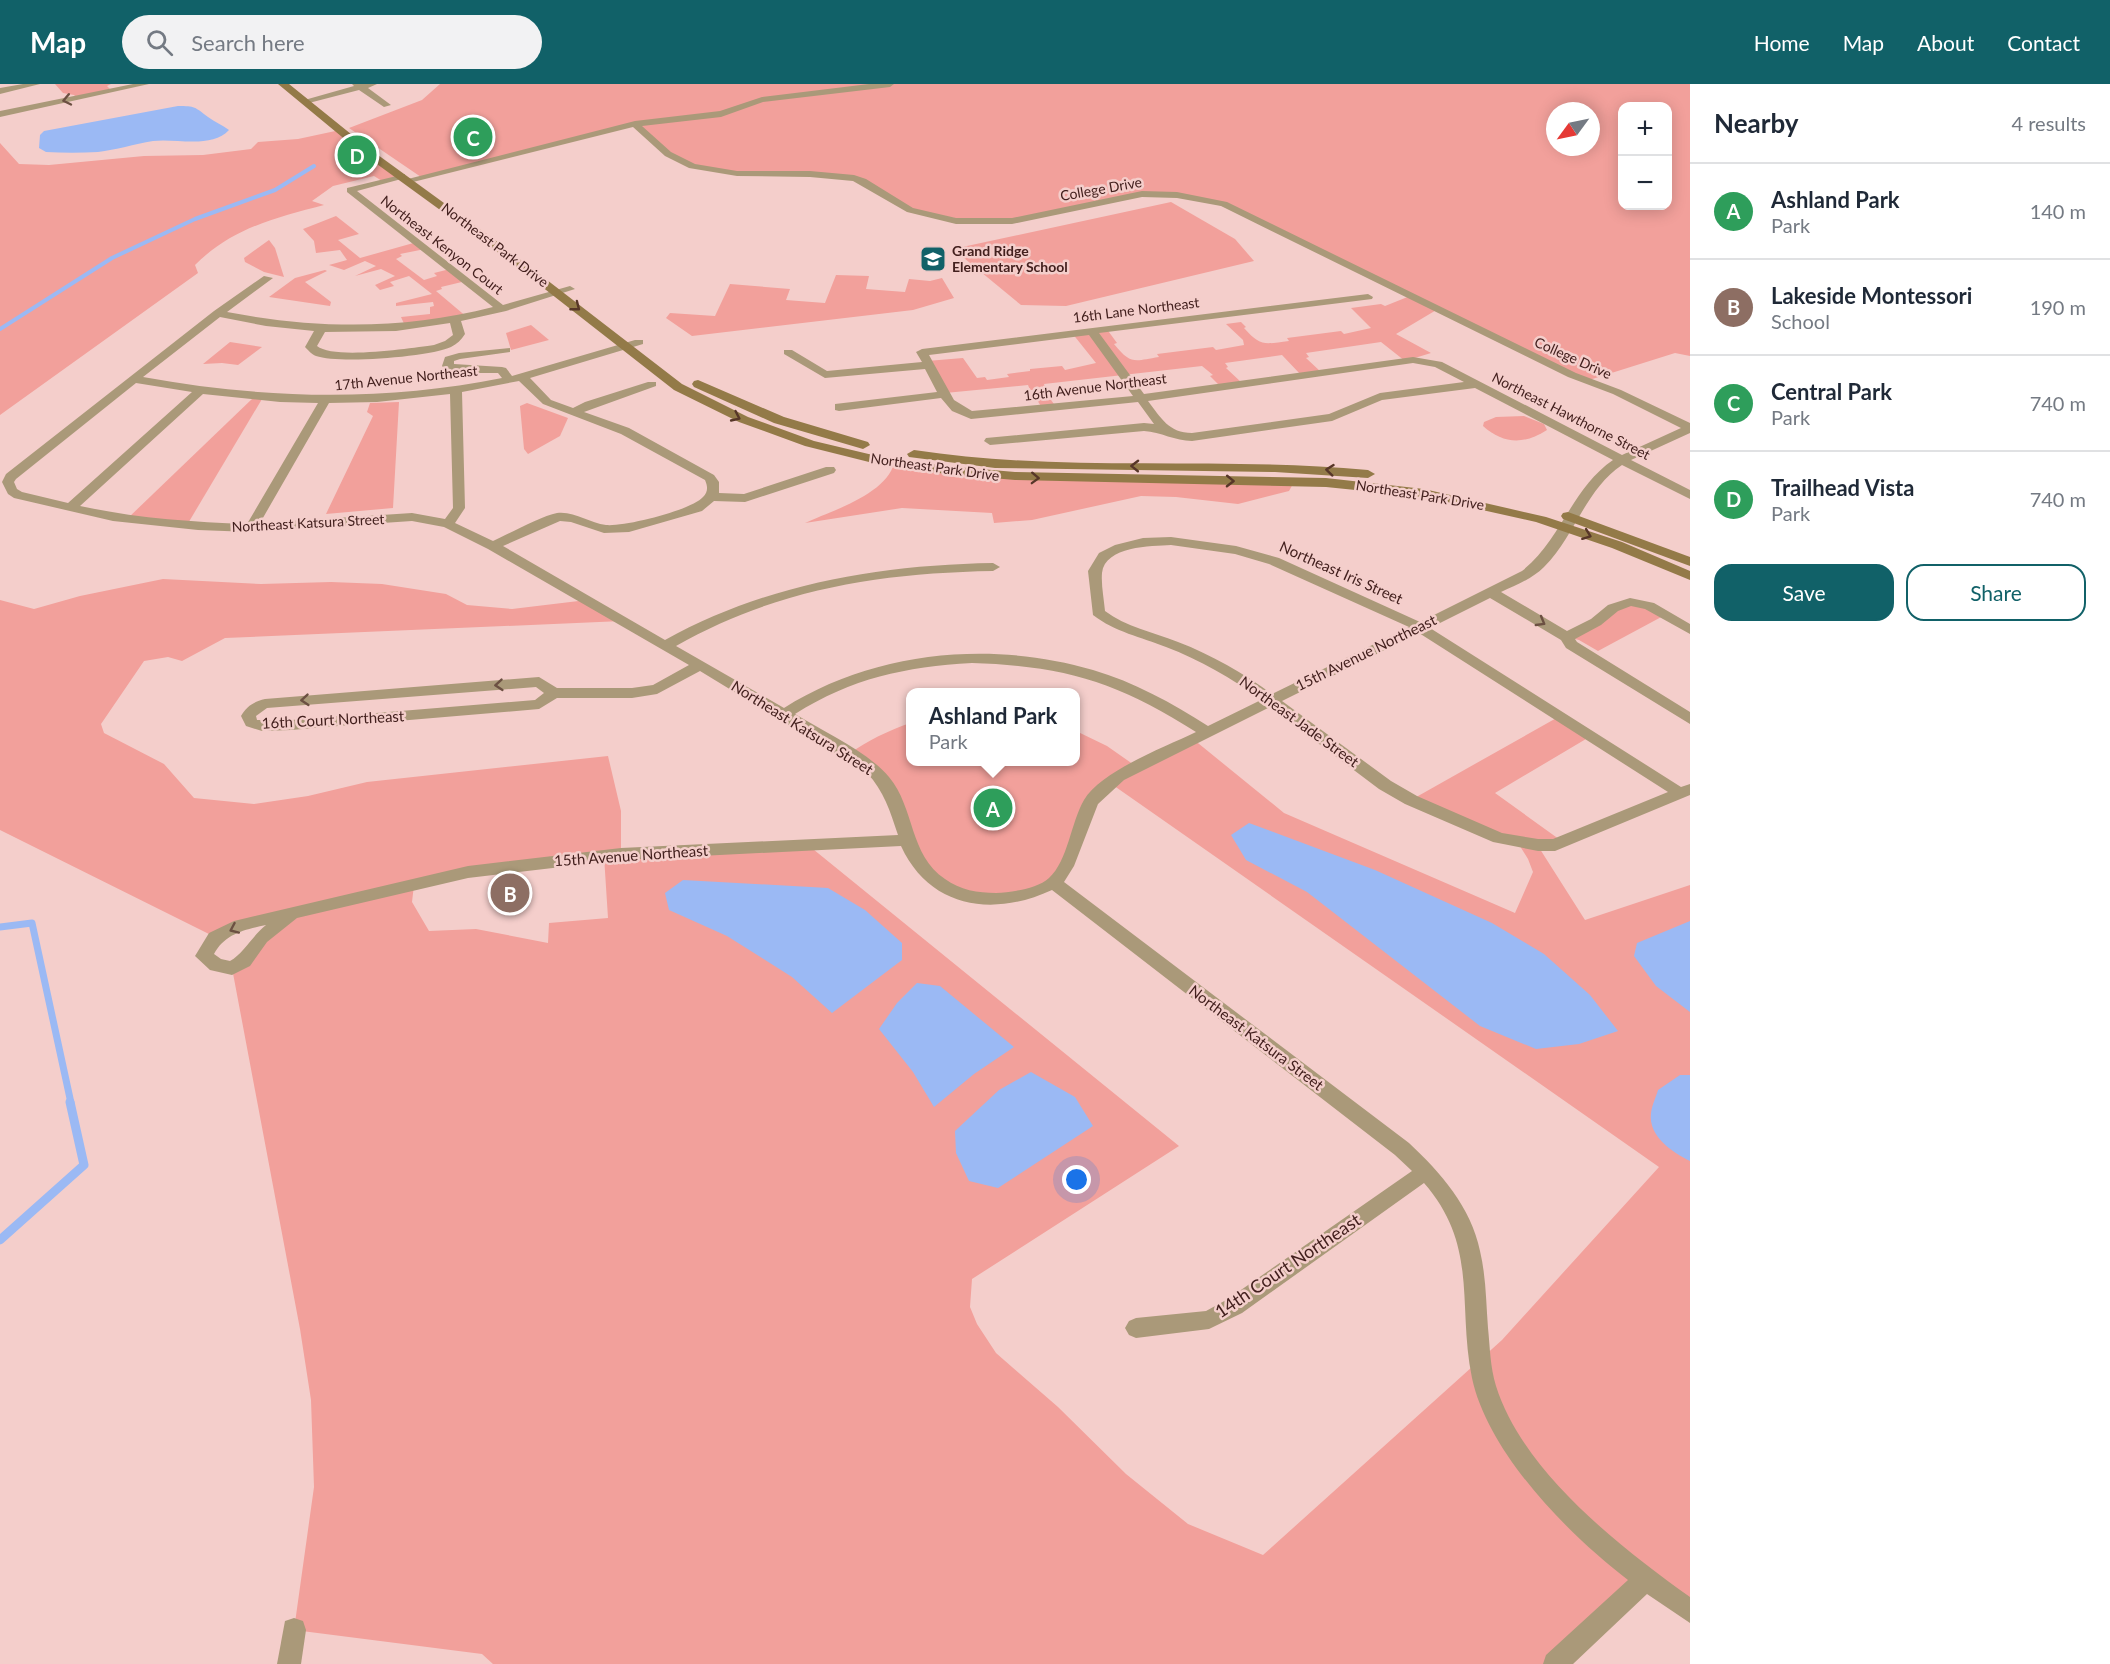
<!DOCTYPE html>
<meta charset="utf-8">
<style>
:root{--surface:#fff;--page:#f2f2f3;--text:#1f2937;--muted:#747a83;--line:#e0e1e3;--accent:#116168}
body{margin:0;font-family:Lato,sans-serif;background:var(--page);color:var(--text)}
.controls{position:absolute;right:18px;top:18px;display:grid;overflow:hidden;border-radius:12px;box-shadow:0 3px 15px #0003}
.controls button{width:54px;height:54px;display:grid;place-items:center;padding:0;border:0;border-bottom:2px solid var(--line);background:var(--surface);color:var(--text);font:30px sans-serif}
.compass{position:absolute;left:1546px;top:18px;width:54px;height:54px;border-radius:50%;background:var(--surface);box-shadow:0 3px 15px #0003;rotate:237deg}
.you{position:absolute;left:1077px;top:1096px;width:21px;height:21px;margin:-15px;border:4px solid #fff;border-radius:50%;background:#1a73e8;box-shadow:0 0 0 9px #1a73e833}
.badge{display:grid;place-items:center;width:39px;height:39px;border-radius:50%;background:var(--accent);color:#fff;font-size:20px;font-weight:700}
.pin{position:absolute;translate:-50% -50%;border:3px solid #fff;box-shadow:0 2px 6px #0006}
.popup{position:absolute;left:906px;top:604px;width:174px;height:78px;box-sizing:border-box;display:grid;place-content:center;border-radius:12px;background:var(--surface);filter:drop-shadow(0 2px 4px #0005);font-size:20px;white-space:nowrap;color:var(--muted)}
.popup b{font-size:22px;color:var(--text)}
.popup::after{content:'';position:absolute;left:50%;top:100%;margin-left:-12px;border:12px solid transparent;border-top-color:var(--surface)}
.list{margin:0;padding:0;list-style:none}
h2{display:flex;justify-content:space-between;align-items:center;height:78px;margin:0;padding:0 24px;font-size:26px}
h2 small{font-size:20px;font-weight:400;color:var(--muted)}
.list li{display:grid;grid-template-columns:39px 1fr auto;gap:18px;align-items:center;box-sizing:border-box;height:96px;padding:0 24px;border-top:2px solid var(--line)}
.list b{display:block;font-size:22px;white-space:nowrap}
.list p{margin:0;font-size:20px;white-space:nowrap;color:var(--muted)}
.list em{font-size:20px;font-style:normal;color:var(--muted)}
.actions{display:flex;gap:12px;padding:18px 24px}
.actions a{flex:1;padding:14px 0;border:2px solid var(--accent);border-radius:18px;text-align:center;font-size:21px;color:var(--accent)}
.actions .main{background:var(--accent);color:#fff}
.icon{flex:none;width:33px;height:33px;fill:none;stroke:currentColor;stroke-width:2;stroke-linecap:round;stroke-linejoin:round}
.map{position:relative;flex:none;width:1690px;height:1580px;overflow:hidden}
header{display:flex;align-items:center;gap:36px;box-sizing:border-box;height:84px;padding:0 30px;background:var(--accent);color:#fff}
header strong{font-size:28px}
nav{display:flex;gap:33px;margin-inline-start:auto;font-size:21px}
.search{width:420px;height:54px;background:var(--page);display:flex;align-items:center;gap:15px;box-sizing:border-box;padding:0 21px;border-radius:33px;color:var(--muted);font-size:22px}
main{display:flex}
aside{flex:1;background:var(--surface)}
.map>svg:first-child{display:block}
</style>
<header>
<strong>Map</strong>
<div class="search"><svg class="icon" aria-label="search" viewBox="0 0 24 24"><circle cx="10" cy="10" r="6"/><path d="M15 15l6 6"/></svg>Search here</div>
<nav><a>Home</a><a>Map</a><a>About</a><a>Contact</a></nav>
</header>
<main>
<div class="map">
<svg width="1690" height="1580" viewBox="0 0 1690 1580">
<rect width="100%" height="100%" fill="#f4cecb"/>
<!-- green -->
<g fill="#f2a09b" fill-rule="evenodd">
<path d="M 55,0 L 111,0 L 107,2 L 112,7 L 77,14 L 74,11 L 63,9 Z"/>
<path d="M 440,0 L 1690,0 L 1690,272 L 1675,269 L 1586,297 L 1438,225 L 1396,250 L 1431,269 L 1405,277 L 1381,258 L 1306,269 L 1309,273 L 1306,274 L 1321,288 L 1301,291 L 1282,271 L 1225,279 L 1228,283 L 1226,284 L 1242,299 L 1220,302 L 1210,292 L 1213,291 L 1202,282 L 1044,300 L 1046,305 L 1044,306 L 1056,323 L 1042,324 L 1034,311 L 1036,311 L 1033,306 L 1030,306 L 1028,301 L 945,309 L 927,277 L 963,274 L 977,294 L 985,293 L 987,296 L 1009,293 L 1007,290 L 1030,287 L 1030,285 L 1062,282 L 1065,286 L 1096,279 L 1072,249 L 1106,244 L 1117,259 L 1114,260 C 1131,281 1134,277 1159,273 L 1157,270 L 1213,263 L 1216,266 L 1244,261 L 1243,256 L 1226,240 L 1241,238 L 1246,243 L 1244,244 C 1261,263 1264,260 1289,257 L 1287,254 L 1341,247 L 1344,250 L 1371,244 L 1351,224 L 1381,220 L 1385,222 L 1410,212 L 1242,128 L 1192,113 L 1142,110 L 995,138 L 924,131 L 854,94 L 737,89 L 682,78 L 635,40 L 421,93 L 349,44 L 422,16 ZM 1622,22 L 1668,22 L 1668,122 L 1622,122 ZM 1555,27 L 1591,27 L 1591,63 L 1555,63 Z"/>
<path d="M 340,46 L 402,92 L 382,97 L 374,92 L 333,102 L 312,117 L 324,121 C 275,134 232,144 195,181 L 198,189 L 0,331 L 0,59 L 19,80 L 49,81 L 144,72 L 203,71 L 251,65 L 258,58 L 298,55 Z"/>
<path d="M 1171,118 L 1235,155 L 1254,177 L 1066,222 L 1021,221 L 953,165 Z"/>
<path d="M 336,132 L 359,150 L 338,156 L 360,174 L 417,158 L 425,165 L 400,170 L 402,172 L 396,175 L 424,196 L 437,192 L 434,189 L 450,185 L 466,197 L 441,203 L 442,205 L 436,207 L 468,234 L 406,244 L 401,233 L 430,230 L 430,223 L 434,222 L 433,218 L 396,222 L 396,219 L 432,210 L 409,192 L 390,198 L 394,202 L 380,206 L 375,201 L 395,192 L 381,185 L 355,192 L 376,182 L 365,177 L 344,186 L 329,181 L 347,176 L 340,166 L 316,169 L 314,157 L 303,145 Z"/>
<path d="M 269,156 L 275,164 L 284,193 L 264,188 L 245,178 L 244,174 Z"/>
<path d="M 325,186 L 327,187 L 305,198 L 331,218 L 330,222 L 269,213 L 295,194 Z"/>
<path d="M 836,191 L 869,192 L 866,205 L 905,208 L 909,195 L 930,197 L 942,194 L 954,214 L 913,226 L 692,252 L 666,234 L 670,229 L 715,232 L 730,200 L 790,205 L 786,216 L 825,219 Z"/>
<path d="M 531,241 L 549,256 L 511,266 L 506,249 Z"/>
<path d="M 230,258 L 262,263 L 238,281 L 222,279 L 203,280 Z"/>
<path d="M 253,314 L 262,315 L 187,441 L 127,435 Z"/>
<path d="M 399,318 L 393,424 L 326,430 L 373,332 L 367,328 L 370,319 Z"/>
<path d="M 527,319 L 568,334 L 560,352 L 528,370 L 524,365 L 520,322 Z"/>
<path d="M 1524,332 L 1544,340 L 1547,346 C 1524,361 1503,360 1483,342 L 1484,338 L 1496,333 Z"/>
<path d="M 894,379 L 973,391 L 1294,398 L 1289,407 L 1238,420 L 1176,413 L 1141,412 L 1032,436 L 994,439 L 992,429 L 902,424 L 805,439 C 831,427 887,410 894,379 Z"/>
<path d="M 163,495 L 261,500 L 331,498 L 382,500 L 446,510 L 467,521 L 512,525 L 587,516 L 622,537 L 225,554 L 182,577 L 168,573 L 144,577 L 101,640 L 104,649 L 164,680 L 194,714 L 254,720 L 308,712 L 367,698 L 608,672 L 621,727 L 621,770 L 808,761 L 1179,1062 L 972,1195 L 970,1223 L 977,1240 L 996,1269 L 1058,1323 L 1126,1390 L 1188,1440 L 1263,1471 L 1502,1256 L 1659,1083 L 1110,699 L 1102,705 L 1054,799 L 984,816 L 928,790 L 896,718 L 849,670 C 868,656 888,647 910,639 L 910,678 L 1076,678 L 1076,647 L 1107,662 L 1137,683 L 1193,655 L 1284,729 L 1515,829 L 1533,788 L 1528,775 L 1518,759 L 1411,716 L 1560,632 L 1591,652 L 1495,709 L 1563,758 L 1538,762 L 1585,836 L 1690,801 L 1690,1527 L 1644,1496 L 1555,1580 L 493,1580 L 482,1570 L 294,1546 L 314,1403 L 311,1316 L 300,1245 L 232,884 L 289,832 L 215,853 L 0,746 L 0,516 L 34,525 L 80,512 ZM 604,772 L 608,834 L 549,839 L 548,859 L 476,845 L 429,847 L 412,818 L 414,801 Z"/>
<path d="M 1630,518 L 1665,531 L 1598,567 L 1579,556 L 1567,553 Z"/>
</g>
<!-- water -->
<g fill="#9bb9f4">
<path d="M 178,22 C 195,22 195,23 208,33 C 215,38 222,41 229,46 C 212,65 176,54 153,57 C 134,60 116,66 98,68 C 81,69 63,69 46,68 L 39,64 L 40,51 L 44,47 Z"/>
<path d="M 1249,739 L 1375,786 L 1492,839 L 1544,870 L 1590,911 L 1618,947 L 1579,960 L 1536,965 L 1480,942 L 1307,808 L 1246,776 L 1231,751 Z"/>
<path d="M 683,796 L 828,804 L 865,826 L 902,859 L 902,876 L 832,929 L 792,893 L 727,852 L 669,826 L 665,809 Z"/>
<path d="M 1690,837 L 1690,928 L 1656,902 L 1634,872 L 1637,859 Z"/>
<path d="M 917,899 L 940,902 L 1014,963 L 974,990 L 934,1023 L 913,988 L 879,945 L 897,919 Z"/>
<path d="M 1031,988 L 1075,1013 L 1093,1042 L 998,1104 L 969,1097 L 956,1069 L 955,1047 L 999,1006 Z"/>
<path d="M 1680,991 L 1690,991 L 1690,1077 C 1672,1068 1648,1052 1651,1029 C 1652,1021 1656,1013 1658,1006 Z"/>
</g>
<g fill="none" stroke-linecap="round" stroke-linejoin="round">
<!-- stream-far2 -->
<path stroke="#9bb9f4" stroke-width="4" d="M 0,245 L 112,174 L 195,135 L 275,106 L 314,82"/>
<!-- stream-far1 -->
<path stroke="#9bb9f4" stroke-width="7" d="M 0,843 L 32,839 L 71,1019"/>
<!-- stream -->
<path stroke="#9bb9f4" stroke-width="9" d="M 0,1156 L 84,1081 L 70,1018"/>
<!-- street -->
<g fill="#aa9979" fill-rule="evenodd">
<path d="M 23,0 L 40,0 L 0,10 L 0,4 Z"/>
<path d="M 133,0 L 149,0 L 0,33 L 0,27 Z"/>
<path d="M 352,0 L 377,0 L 368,4 L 391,21 L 384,23 L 359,6 L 305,20 L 301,17 L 354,2 Z"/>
<path d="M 869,0 L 894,0 L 890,3 L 763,18 L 721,33 L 642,42 L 671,68 L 695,80 L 737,87 L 810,87 L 854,91 L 866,95 L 913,124 L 956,134 L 1012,134 L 1142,107 L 1177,108 L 1227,118 L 1576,289 L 1621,306 L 1690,339 L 1690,349 L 1631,376 L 1690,406 L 1690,415 L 1622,381 C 1585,406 1575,452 1544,483 C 1532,495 1516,501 1501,508 L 1567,547 L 1591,535 L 1608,521 L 1630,514 L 1654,519 L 1690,540 L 1690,550 L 1645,525 L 1631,522 L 1618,527 L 1601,541 L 1575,555 L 1577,558 L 1690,628 L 1690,640 L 1566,564 L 1561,556 L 1490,514 L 1430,544 L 1681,703 L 1690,700 L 1690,711 L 1555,767 L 1538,767 L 1493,758 L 1405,720 L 1379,705 L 1270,623 L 1124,696 L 1098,720 L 1074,782 L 1064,798 L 1409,1059 C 1441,1089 1471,1123 1480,1167 C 1486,1192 1486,1218 1488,1244 C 1490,1263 1490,1283 1496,1302 C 1523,1388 1620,1463 1690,1513 L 1690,1539 L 1647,1510 L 1573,1580 L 1543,1580 L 1546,1571 L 1628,1496 C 1568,1450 1488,1369 1472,1294 C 1457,1220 1479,1162 1424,1099 L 1242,1229 L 1209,1245 L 1136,1254 L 1129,1251 L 1125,1244 L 1129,1237 L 1136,1234 L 1206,1227 L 1228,1215 L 1412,1087 L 1395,1071 L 1052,806 C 994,833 930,825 901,762 L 621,776 L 468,794 L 297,834 L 267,858 L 250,882 L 232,891 L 210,886 L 195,872 L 209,849 L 234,837 L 468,782 L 621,764 L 898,751 C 890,727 884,707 867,689 L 700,587 L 657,610 L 632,614 L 557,614 L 539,625 L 291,646 L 262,647 L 246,642 L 241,632 C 247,622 253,618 265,615 L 539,593 L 557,604 L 632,604 L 653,601 L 689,581 L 488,465 L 444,443 L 412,437 L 251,448 L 198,446 L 113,437 L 14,414 L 8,410 L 2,398 L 6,390 L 214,227 L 264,192 L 273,194 L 227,228 C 317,245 404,246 493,223 L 347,108 L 347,104 L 405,90 L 405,94 L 357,107 L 503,221 L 570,202 L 575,205 L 506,227 L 461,237 L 465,250 C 461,256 457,260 451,263 C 429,273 339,280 316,272 C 311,270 309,267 305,263 L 314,247 L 266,242 L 220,233 L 143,293 C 263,315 383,318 502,294 L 498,289 L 461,289 L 444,284 L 442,282 L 445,273 L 459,269 L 510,264 L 510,268 L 460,275 L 454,277 L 454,280 L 502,283 L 506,284 L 512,292 L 635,256 L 643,256 L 643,260 L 530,294 L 551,316 L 573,324 L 585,318 L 648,298 L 656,298 L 656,302 L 584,328 L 629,344 L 714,391 L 719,398 L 719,409 L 744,410 L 826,383 L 834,383 L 836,386 L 834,389 L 745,418 L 714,417 L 702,427 L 629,448 L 604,449 L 571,438 L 560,437 L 503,462 L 665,556 C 766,500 879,481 993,479 L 1000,483 L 993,487 C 880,489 776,505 676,562 L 784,624 C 874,567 991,556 1093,586 C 1134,598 1172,619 1208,642 L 1261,616 C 1232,594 1200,576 1166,563 C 1141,553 1115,548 1093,531 L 1088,487 L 1099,469 L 1115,461 L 1143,454 L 1171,453 L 1236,462 L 1279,474 L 1420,538 L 1522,487 C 1561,456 1572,404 1613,376 L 1475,304 L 1382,316 L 1332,337 L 1192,357 C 1175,357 1161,348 1144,347 L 990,361 L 984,357 L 986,354 L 1144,339 L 1154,340 L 1138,318 L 971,335 L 952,327 L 941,314 L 839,327 L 835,326 L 835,320 L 937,308 L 925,285 L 825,294 L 784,270 L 784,266 L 792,266 L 827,287 L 922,278 L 916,268 L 922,265 L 1368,210 L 1373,213 L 1372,215 L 1099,249 L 1144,310 L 1413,273 L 1442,278 L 1622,371 L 1681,344 L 1613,310 L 1568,293 L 1221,122 L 1177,114 L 1142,113 L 1012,140 L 956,140 L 907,128 L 853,97 L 810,93 L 737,92 L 689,84 L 665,72 L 633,43 L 409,99 L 404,96 L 635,37 L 720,27 L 762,13 ZM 450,239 L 453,251 L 445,257 L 434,261 C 411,264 334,276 317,262 L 325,248 L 396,247 ZM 1089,251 L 1133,312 L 972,327 L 954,316 L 929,271 ZM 1413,279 L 1435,283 L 1464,298 L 1380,309 L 1329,330 L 1192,349 C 1169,349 1161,334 1148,317 ZM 519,297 L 543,320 L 621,350 L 705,396 C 708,403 708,408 703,413 C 692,426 624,443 606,441 C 589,439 575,427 557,429 C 541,432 509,450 493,457 L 455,439 L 465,424 L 462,308 ZM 136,299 L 192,308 L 68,419 L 22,408 L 17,405 L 14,398 L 16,395 ZM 203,310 L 280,318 L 318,319 L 247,440 C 191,438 135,434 80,422 ZM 450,310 L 453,424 L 445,435 L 412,429 L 260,439 L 329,319 L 377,318 ZM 1171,461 L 1235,470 L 1269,480 L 1409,543 L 1272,610 C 1243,589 1212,571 1178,558 C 1153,548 1126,543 1105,527 C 1104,515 1101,501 1102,489 C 1105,462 1151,462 1171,461 ZM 1419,549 L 1668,708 L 1553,755 L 1538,755 L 1502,749 L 1417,712 L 1391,697 L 1282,617 ZM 972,579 C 1066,582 1117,598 1196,648 C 1165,663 1101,687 1084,716 C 1071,738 1068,777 1049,794 C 1037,805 1012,808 996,809 C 978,809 960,806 945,795 C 909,771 915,724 889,693 C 867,667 824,648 795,630 C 852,594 905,583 972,579 ZM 536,603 L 544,609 L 535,616 L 291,636 L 257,636 L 256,632 L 267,624 ZM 266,841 C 252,852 244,869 230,877 L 221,875 L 214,870 C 225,850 243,846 266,841 Z"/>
<path d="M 294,1534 L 303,1537 L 306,1546 L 301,1580 L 277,1580 L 285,1537 Z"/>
</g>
<!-- secondary -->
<g fill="#937a48" fill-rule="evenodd">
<path d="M 278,0 L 289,0 L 367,63 L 499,159 L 682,300 L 748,333 L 814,357 L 877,372 L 946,382 L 1015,388 L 1326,394 L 1424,405 L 1546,433 L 1622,458 L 1690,487 L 1690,496 L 1612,464 L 1536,438 L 1424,413 L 1326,403 L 1015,396 L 946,390 L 877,380 L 805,362 L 739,338 L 674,306 L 491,163 L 359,67 Z"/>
<path d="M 698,296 L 784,333 L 868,358 L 870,361 L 863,365 L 774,339 L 694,303 L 692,300 L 694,297 Z"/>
<path d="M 914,366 C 1064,389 1217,372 1368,386 L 1375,390 L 1368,394 L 1275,388 L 995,384 L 909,373 L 907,370 Z"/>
<path d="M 1568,428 L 1690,473 L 1690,482 L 1563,435 L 1561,432 L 1563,429 Z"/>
</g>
</g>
<!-- one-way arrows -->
<defs><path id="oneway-chevron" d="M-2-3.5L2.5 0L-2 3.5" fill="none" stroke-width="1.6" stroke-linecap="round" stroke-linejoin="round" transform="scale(1.5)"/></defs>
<g stroke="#6c5042">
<use href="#oneway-chevron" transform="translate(67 16) rotate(168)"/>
<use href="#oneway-chevron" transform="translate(1541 538) rotate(30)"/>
<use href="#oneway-chevron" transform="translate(499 601) rotate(175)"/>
<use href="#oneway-chevron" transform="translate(305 616) rotate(175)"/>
<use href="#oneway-chevron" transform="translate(234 845) rotate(156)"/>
</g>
<g stroke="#573628">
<use href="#oneway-chevron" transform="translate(576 223) rotate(38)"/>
<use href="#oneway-chevron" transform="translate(736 333) rotate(25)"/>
<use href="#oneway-chevron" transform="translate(1135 382) rotate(-179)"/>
<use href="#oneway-chevron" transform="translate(1330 386) rotate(-174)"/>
<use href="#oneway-chevron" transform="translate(1035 394) rotate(2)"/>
<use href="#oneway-chevron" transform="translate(1230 397) rotate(1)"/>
<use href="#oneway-chevron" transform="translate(1587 451) rotate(21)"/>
</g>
<!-- icons -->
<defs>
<g id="school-square" transform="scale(1.35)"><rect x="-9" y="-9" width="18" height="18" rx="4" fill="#116168" stroke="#f4cecb"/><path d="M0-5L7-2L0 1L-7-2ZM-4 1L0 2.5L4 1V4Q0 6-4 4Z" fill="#fff"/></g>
</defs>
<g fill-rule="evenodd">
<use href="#school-square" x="933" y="175"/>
</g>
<g text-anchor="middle" stroke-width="5" stroke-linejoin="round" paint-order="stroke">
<!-- far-street labels -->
<g font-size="14" fill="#43201e" stroke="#f4cecb">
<text transform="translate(1101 105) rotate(-10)" y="5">College Drive</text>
<text transform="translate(442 161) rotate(38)" y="5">Northeast Kenyon Court</text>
<text transform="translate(495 161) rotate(37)" y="5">Northeast Park Drive</text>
<text transform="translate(1136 226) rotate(-7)" y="5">16th Lane Northeast</text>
<text transform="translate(1573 274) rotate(24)" y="5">College Drive</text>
<text transform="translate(406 294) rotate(-6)" y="5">17th Avenue Northeast</text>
<text transform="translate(1095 303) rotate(-7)" y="5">16th Avenue Northeast</text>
<text transform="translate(1571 332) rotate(27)" y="5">Northeast Hawthorne Street</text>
<text transform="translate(935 383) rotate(8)" y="5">Northeast Park Drive</text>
<text transform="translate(1420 411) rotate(9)" y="5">Northeast Park Drive</text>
<text transform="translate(308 439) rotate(-3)" y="5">Northeast Katsura Street</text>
</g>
<!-- far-poi labels -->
<g font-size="14" font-weight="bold" fill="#43201e" stroke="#f4cecb" text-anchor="start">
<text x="952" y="172">Grand Ridge<tspan x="952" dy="16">Elementary School</tspan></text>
</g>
<!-- street labels -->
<g font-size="15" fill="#43201e" stroke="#f4cecb">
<text transform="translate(1341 489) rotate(24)" y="5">Northeast Iris Street</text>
<text transform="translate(1366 569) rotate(-26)" y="5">15th Avenue Northeast</text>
<text transform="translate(333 636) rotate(-3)" y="5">16th Court Northeast</text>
<text transform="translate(1299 638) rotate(36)" y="5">Northeast Jade Street</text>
<text transform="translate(802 644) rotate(32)" y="5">Northeast Katsura Street</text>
<text transform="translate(631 772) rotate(-4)" y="5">15th Avenue Northeast</text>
<text transform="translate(1256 954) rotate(37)" y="5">Northeast Katsura Street</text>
</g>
<!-- near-street labels -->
<g font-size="18" fill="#43201e" stroke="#f4cecb">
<text transform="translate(1288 1182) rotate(-34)" y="6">14th Court Northeast</text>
</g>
</g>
</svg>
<div class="controls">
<button>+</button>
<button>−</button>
</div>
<svg class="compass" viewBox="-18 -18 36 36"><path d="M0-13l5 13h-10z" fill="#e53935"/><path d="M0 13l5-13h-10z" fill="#747a83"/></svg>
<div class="you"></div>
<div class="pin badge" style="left:993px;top:724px;background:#2e9e5b">A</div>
<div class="popup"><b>Ashland Park</b>Park</div>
<div class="pin badge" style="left:510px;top:809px;background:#8d6e63">B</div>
<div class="pin badge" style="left:473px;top:53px;background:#2e9e5b">C</div>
<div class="pin badge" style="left:357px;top:71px;background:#2e9e5b">D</div>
</div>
<aside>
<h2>Nearby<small>4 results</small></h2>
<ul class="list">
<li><span class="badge" style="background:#2e9e5b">A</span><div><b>Ashland Park</b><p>Park</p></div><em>140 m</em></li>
<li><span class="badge" style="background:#8d6e63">B</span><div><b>Lakeside Montessori</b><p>School</p></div><em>190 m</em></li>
<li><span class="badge" style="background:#2e9e5b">C</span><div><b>Central Park</b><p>Park</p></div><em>740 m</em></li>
<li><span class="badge" style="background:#2e9e5b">D</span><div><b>Trailhead Vista</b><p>Park</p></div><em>740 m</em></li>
</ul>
<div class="actions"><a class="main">Save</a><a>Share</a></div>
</aside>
</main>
